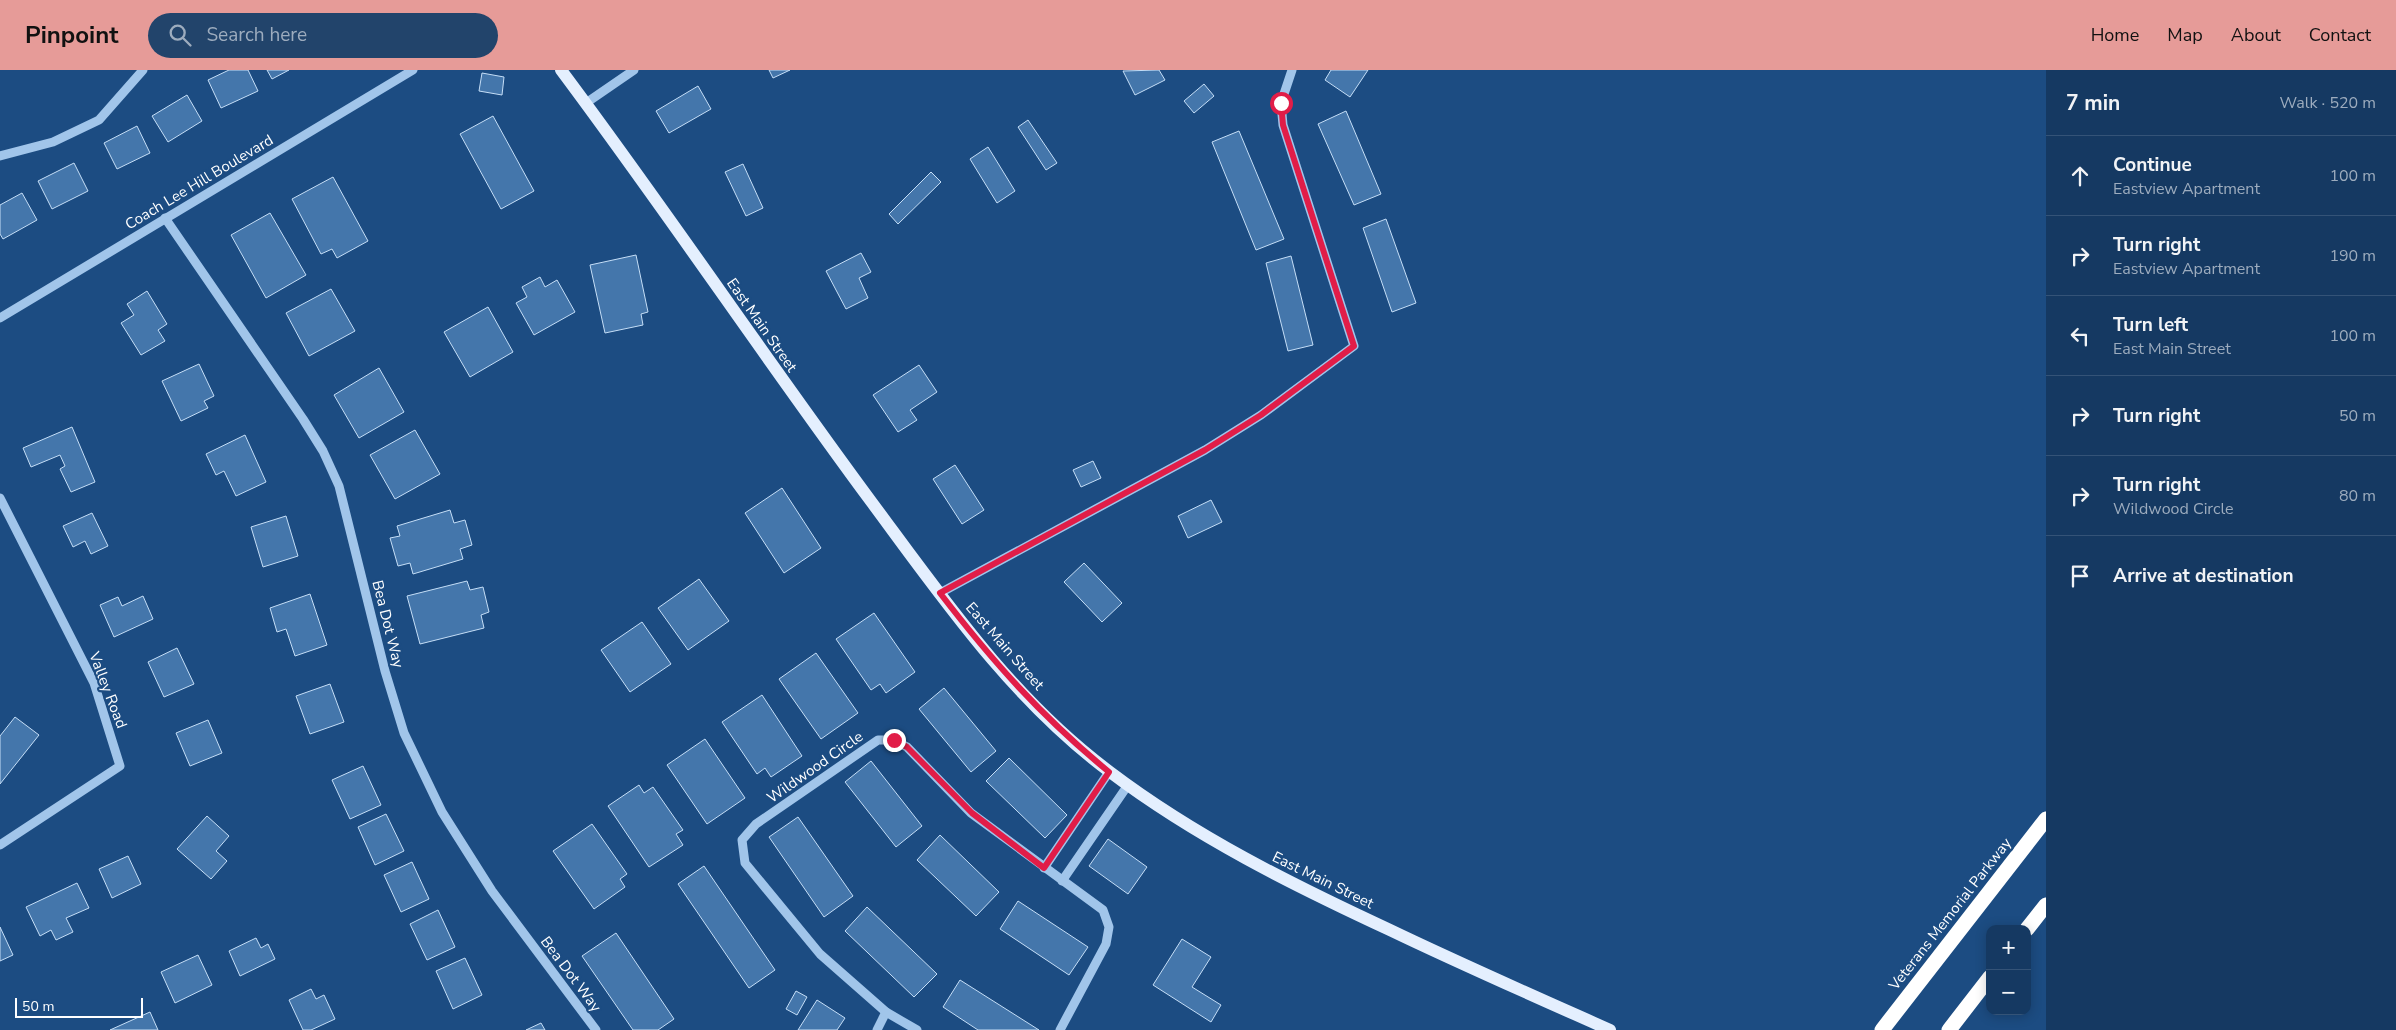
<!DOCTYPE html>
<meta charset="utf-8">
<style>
:root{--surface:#153962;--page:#22446b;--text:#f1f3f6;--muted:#9dacbe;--line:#345377;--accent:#e69b98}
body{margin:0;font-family:"Nunito Sans",sans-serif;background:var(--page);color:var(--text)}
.controls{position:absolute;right:15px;bottom:15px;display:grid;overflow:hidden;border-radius:10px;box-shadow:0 2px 12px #0003}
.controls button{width:45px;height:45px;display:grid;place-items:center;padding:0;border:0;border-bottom:1px solid var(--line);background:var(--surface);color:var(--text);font:25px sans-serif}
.scale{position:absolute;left:15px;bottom:12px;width:128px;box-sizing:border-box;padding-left:5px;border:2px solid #fff;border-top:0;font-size:14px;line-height:18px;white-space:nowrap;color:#fff;-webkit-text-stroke:4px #1c4c82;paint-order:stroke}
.stop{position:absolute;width:15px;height:15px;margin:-11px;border:4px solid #e11d48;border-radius:50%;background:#fff}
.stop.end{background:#e11d48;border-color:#fff;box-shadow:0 1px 5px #0008}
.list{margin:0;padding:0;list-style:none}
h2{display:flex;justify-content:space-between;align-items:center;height:65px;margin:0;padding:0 20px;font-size:21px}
h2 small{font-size:16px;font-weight:400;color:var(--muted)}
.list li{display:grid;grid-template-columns:32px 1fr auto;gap:15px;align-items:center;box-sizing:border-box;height:80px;padding:0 20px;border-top:1px solid var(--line)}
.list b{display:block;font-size:19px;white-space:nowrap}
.list p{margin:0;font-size:16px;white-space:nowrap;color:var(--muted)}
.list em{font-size:16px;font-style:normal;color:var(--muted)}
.icon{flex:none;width:28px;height:28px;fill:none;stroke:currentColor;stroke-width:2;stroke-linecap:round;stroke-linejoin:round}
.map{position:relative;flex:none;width:2046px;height:960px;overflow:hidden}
header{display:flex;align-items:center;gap:30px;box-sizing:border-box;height:70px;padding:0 25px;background:var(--accent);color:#111}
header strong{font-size:24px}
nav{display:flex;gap:28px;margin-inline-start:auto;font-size:18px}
.search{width:350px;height:45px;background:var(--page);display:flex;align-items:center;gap:12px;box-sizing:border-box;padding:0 18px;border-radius:28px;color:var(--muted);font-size:19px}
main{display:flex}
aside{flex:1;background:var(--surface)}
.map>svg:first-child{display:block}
</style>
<header>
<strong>Pinpoint</strong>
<div class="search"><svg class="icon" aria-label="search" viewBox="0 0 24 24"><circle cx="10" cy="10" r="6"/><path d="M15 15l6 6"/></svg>Search here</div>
<nav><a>Home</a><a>Map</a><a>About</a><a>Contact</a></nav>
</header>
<main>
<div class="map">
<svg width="2046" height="960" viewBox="0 0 2046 960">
<rect width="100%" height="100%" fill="#1c4c82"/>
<!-- building -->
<g fill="#4476ab" stroke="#c5def7">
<path d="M 229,0 L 248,0 L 258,21 L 221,38 L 208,10 Z"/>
<path d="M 267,0 L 289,0 L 272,9 Z"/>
<path d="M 769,0 L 790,0 L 773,8 Z"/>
<path d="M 1159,0 L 1165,10 L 1135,25 L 1123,1 Z"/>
<path d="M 1331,0 L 1368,0 L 1350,27 L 1325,10 Z"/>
<path d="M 482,3 L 504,7 L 502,25 L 479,21 Z"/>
<path d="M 1204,14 L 1214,26 L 1194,43 L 1184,31 Z"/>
<path d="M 698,16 L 711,39 L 669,63 L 656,41 Z"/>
<path d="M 187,25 L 202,51 L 168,72 L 152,46 Z"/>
<path d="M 1346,41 L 1381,124 L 1354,135 L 1318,54 Z"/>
<path d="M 493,46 L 534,121 L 501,139 L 460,64 Z"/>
<path d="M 1028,50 L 1057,93 L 1046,100 L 1018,57 Z"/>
<path d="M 137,56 L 150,83 L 117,99 L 104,73 Z"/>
<path d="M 1239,61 L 1284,169 L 1256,180 L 1212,72 Z"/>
<path d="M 988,77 L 1015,121 L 997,133 L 970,89 Z"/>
<path d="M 74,93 L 88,121 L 52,139 L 38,111 Z"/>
<path d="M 743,94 L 763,138 L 746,146 L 725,102 Z"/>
<path d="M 931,102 L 941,112 L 898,154 L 889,144 Z"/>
<path d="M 333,107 L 368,171 L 337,188 L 332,179 L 321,184 L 292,129 Z"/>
<path d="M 22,123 L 37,150 L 3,169 L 0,164 L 0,135 Z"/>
<path d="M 270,143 L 306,205 L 266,228 L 231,165 Z"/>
<path d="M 1386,149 L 1416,233 L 1392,242 L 1363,158 Z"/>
<path d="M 861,183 L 871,202 L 859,208 L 868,228 L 846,239 L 826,201 Z"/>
<path d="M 636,185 L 648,242 L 641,244 L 643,255 L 605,263 L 590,195 Z"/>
<path d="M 1291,186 L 1313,275 L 1288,281 L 1266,193 Z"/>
<path d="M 540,207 L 545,217 L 557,210 L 575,242 L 534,265 L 516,233 L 527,227 L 522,217 Z"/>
<path d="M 331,219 L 355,261 L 309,286 L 286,243 Z"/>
<path d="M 147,221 L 167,254 L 158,260 L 165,271 L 141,285 L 121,253 L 134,245 L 127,234 Z"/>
<path d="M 488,237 L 513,282 L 470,307 L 444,262 Z"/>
<path d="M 199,294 L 214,326 L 204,331 L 208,338 L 181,351 L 162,311 Z"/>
<path d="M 919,295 L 937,322 L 910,340 L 917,350 L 898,362 L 873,325 Z"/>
<path d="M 379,298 L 404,342 L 359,368 L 334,325 Z"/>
<path d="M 72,357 L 95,412 L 71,422 L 60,399 L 65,396 L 60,385 L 31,397 L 23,378 Z"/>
<path d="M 415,360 L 440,404 L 395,429 L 370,385 Z"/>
<path d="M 245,365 L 266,412 L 236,426 L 224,401 L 216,405 L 206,384 Z"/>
<path d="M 1093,391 L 1101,408 L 1081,417 L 1073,400 Z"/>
<path d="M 955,395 L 984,440 L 962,454 L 933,409 Z"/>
<path d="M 782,418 L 821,478 L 784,503 L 745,443 Z"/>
<path d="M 1211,430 L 1222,452 L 1188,468 L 1178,446 Z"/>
<path d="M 450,440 L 454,453 L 465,450 L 472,475 L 460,479 L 463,489 L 413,504 L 410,493 L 398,496 L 390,468 L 400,466 L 397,456 Z"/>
<path d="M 92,443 L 108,476 L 91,484 L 85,471 L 73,477 L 63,456 Z"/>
<path d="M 286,446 L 298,486 L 263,497 L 251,457 Z"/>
<path d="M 1084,493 L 1122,533 L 1102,552 L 1064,512 Z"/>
<path d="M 699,509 L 729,551 L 688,580 L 658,538 Z"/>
<path d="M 467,511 L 470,520 L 483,517 L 489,542 L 481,545 L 484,558 L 420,574 L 407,526 Z"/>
<path d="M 310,524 L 327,575 L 295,586 L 286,559 L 277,562 L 270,538 Z"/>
<path d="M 143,526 L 153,549 L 114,567 L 100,535 L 118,527 L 122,536 Z"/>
<path d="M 874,543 L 915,602 L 886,623 L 880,614 L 871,620 L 836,569 Z"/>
<path d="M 642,552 L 671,594 L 630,622 L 601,580 Z"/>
<path d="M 177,578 L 194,614 L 164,627 L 148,592 Z"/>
<path d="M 816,583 L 858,643 L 821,669 L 779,609 Z"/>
<path d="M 330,614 L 344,652 L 310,664 L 296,626 Z"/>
<path d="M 944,618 L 996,681 L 971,702 L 919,639 Z"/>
<path d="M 762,625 L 802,686 L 771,707 L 765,698 L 757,704 L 722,652 Z"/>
<path d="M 15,647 L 39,665 L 0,714 L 0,666 Z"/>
<path d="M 208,650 L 222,683 L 190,696 L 176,663 Z"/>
<path d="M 705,669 L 745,728 L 707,754 L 667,695 Z"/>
<path d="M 1009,688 L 1067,745 L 1045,768 L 986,711 Z"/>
<path d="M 871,691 L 922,756 L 896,777 L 845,712 Z"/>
<path d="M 363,696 L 381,735 L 350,749 L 332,710 Z"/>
<path d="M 639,715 L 644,723 L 653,717 L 683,760 L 676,764 L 683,775 L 649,797 L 608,736 Z"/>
<path d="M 386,744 L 404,781 L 375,795 L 358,757 Z"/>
<path d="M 207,746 L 229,766 L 216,781 L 227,791 L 211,809 L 177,779 Z"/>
<path d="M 798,747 L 853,826 L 824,847 L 769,767 Z"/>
<path d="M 592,754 L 627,804 L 620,809 L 625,817 L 594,839 L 553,781 Z"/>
<path d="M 940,765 L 999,822 L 976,846 L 917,790 Z"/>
<path d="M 1108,769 L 1147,797 L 1128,824 L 1089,796 Z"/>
<path d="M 128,786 L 141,814 L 112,828 L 99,799 Z"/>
<path d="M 412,792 L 429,829 L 401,842 L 384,805 Z"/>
<path d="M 704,796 L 775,900 L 749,918 L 678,814 Z"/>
<path d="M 77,813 L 89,838 L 66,848 L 73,862 L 56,870 L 51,860 L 40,866 L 26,837 Z"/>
<path d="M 1018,831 L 1088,877 L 1069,905 L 1000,859 Z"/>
<path d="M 867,837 L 937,904 L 914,927 L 845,861 Z"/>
<path d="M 438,840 L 455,877 L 427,890 L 410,854 Z"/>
<path d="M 0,857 L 13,885 L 0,891 Z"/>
<path d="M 616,863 L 674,949 L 658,960 L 633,960 L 582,886 Z"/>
<path d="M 256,868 L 261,878 L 268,874 L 275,889 L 240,906 L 229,881 Z"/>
<path d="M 1182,869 L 1211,887 L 1192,917 L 1221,935 L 1211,952 L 1153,915 Z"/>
<path d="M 198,885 L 212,915 L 175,933 L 161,902 Z"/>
<path d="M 465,888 L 482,925 L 453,939 L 436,901 Z"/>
<path d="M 960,910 L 1039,960 L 978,960 L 943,937 Z"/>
<path d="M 311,919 L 316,929 L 324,925 L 335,949 L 311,960 L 303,960 L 289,930 Z"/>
<path d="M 796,921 L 807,927 L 797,945 L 786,939 Z"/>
<path d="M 817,930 L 845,948 L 837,960 L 798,960 Z"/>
<path d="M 150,942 L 158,960 L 110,960 Z"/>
<path d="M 541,953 L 545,960 L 526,960 Z"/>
</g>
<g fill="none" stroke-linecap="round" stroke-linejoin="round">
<!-- minor -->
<g stroke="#a1c5ea" stroke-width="9">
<path d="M 586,33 L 634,0"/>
<path d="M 0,86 L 53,72 L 99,50 L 143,0"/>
<path d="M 165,148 L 303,349 L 323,381 L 339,416 L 385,601 L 404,663 L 442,742 L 492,821 L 596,960"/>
<path d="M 0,248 L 413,0"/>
<path d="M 0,428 L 94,613 L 120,696 L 0,775"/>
<path d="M 940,523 L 1205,380 L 1261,345 L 1354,276 L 1283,55 L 1281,33 L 1292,0"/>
<path d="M 1044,798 L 1109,702"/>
<path d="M 1062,811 L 1128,715"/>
<path d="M 877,960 L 886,942"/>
<path d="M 917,960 L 886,942 L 820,884 L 745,793 L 742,770 L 756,754 L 878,670 L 894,670 L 907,677 L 971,743 L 1103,840 L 1109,857 L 1106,874 L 1060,960"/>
</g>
<!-- major -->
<path stroke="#e4effe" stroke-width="12" d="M 561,0 C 668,143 767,291 873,434 C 944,530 1013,630 1110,702 C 1196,767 1293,815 1390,860 C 1463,895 1536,927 1610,960"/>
<!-- highway -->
<g stroke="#fff" stroke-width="15">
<path d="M 2027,859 L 2046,835"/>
<path d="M 1882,960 L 2046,749"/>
<path d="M 1949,960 L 1990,907"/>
</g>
</g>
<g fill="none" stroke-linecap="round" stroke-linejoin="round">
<!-- route -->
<path stroke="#e11d48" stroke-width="6" d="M 894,670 L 907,677 L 972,743 L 1044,798 L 1109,702 C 1041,646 993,592 940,523 L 1205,380 L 1261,345 L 1354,276 L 1283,55 L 1281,33"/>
</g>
<g text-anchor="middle" stroke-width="4.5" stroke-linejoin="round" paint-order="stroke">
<!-- street labels -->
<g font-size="15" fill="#fff" stroke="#1c4c82">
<text transform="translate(199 112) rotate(-31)" y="5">Coach Lee Hill Boulevard</text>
<text transform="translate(762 255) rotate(55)" y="5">East Main Street</text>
<text transform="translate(388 554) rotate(76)" y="5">Bea Dot Way</text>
<text transform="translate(1005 576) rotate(49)" y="5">East Main Street</text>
<text transform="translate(108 620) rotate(69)" y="5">Valley Road</text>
<text transform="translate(815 697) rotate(-35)" y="5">Wildwood Circle</text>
<text transform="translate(1323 810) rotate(26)" y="5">East Main Street</text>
<text transform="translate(1950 844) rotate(-52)" y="5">Veterans Memorial Parkway</text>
<text transform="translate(571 904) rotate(53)" y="5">Bea Dot Way</text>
</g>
</g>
</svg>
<div class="controls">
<button>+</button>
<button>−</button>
</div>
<div class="scale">50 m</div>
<div class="stop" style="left:1281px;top:33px"></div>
<div class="stop end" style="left:894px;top:670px"></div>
</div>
<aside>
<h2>7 min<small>Walk · 520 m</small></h2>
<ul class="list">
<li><svg class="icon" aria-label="ahead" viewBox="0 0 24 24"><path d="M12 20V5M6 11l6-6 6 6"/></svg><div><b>Continue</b><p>Eastview Apartment</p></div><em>100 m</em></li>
<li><svg class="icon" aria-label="right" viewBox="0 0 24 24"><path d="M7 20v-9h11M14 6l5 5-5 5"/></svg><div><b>Turn right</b><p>Eastview Apartment</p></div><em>190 m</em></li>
<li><svg class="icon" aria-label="left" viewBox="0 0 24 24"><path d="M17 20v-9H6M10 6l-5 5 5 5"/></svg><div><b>Turn left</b><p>East Main Street</p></div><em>100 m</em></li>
<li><svg class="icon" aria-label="right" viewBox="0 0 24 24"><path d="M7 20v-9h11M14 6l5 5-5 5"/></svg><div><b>Turn right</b></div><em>50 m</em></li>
<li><svg class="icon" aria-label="right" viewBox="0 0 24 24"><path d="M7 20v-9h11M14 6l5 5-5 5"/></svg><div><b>Turn right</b><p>Wildwood Circle</p></div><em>80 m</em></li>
<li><svg class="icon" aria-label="arrive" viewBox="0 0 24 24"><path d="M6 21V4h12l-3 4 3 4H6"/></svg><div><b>Arrive at destination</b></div></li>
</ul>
</aside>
</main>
